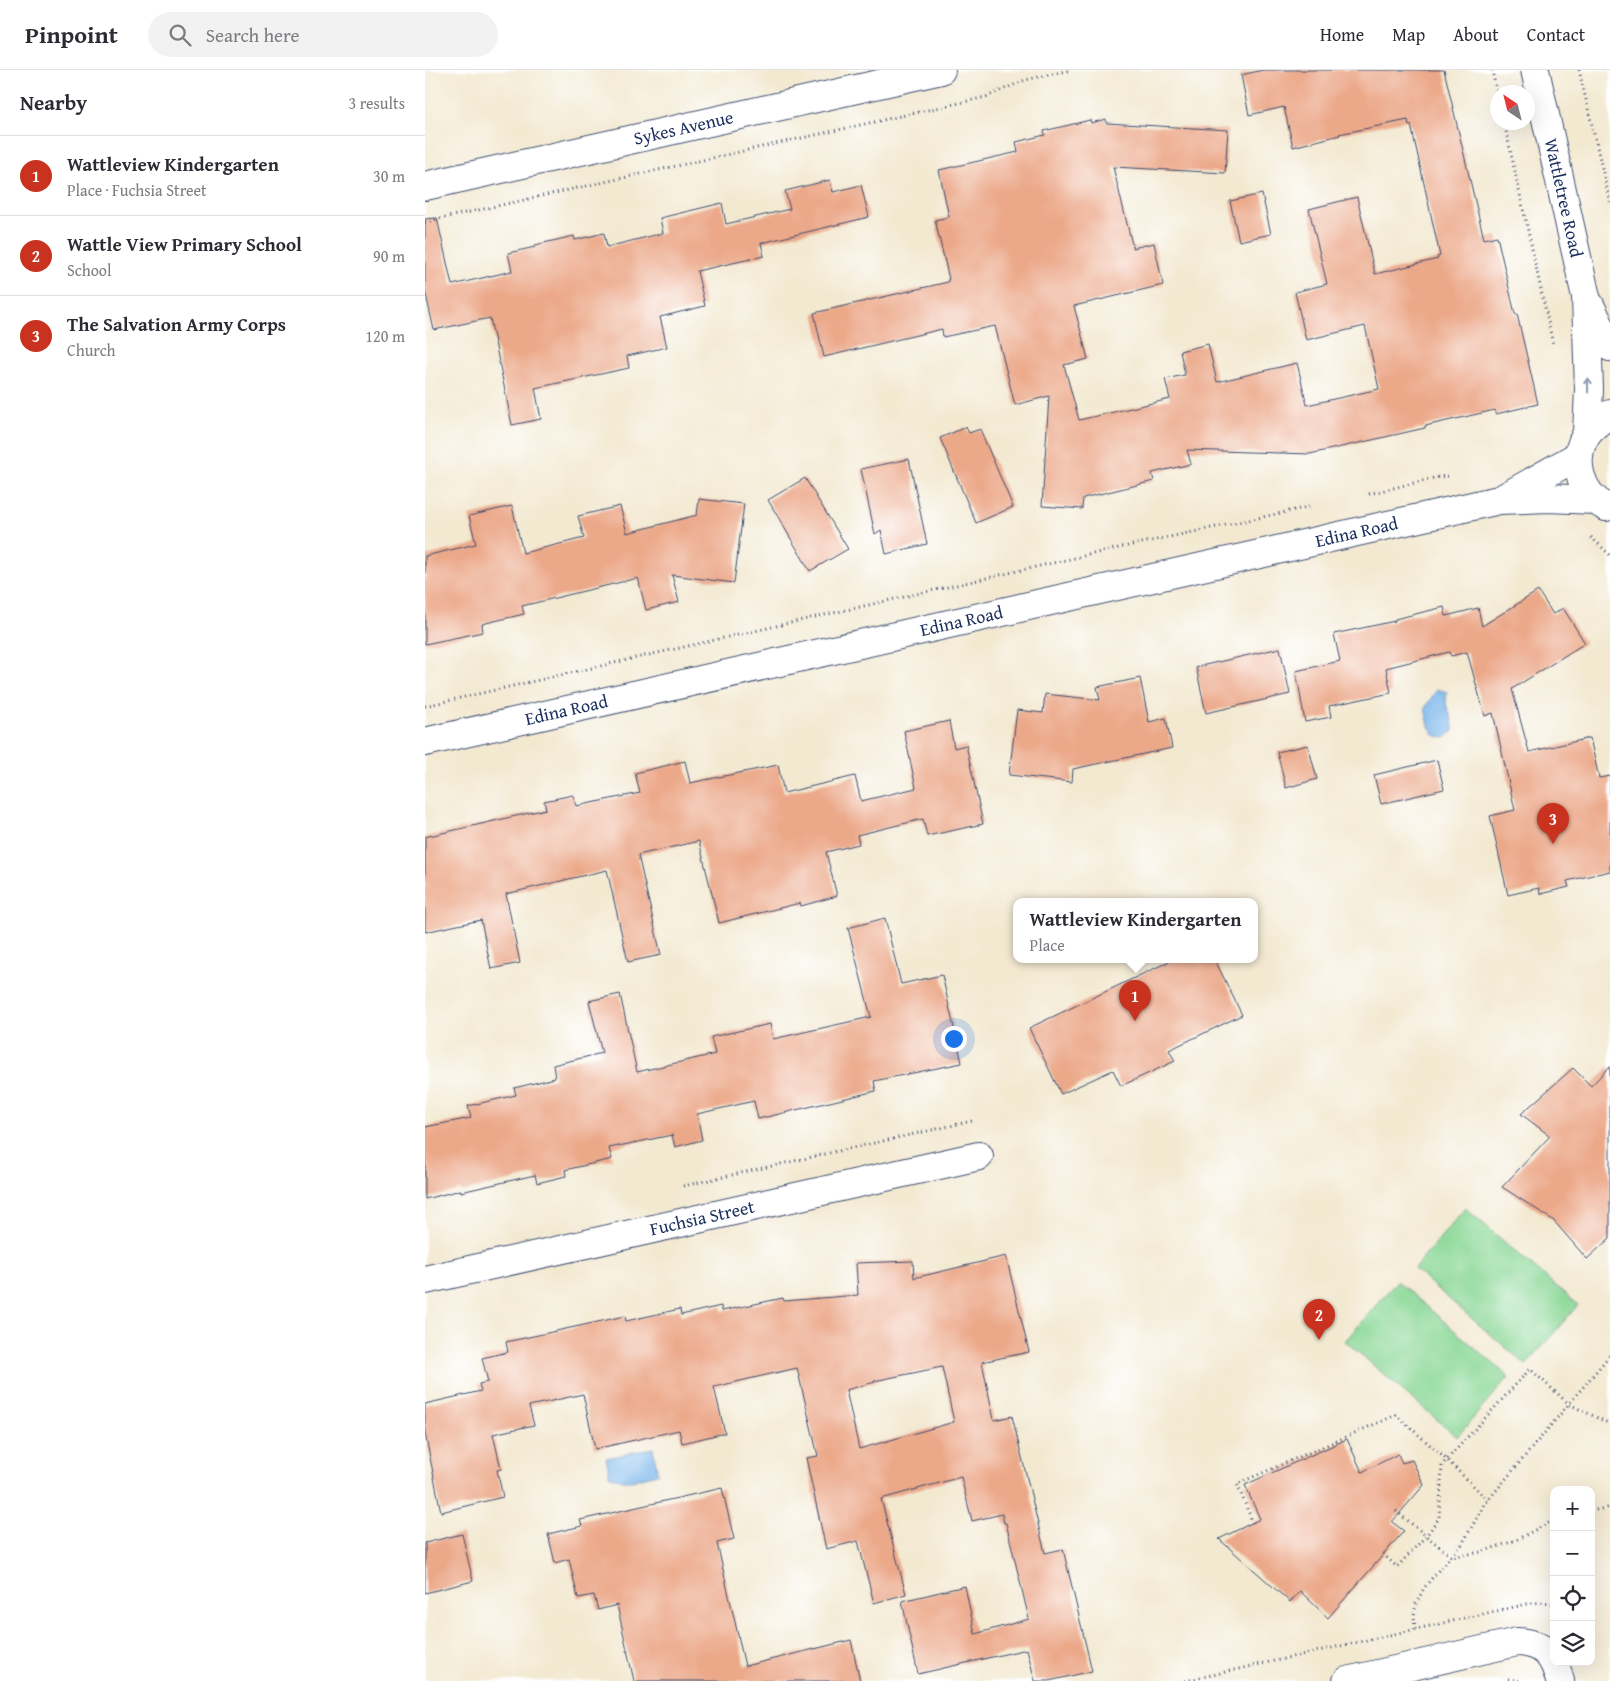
<!DOCTYPE html>
<meta charset="utf-8">
<style>
:root{--surface:#fff;--page:#f2f2f3;--text:#2b2b33;--muted:#7c7c81;--line:#e1e1e2;--accent:#c8321e}
body{margin:0;font-family:"Gentium Book Plus",serif;background:var(--page);color:var(--text)}
.controls{position:absolute;right:15px;bottom:15px;display:grid;overflow:hidden;border-radius:10px;box-shadow:0 5px 20px #0002}
.controls button{width:45px;height:45px;display:grid;place-items:center;padding:0;border:0;border-bottom:1px solid var(--line);background:var(--surface);color:var(--text);font:25px sans-serif}
.compass{position:absolute;left:1065px;top:15px;width:45px;height:45px;border-radius:50%;background:var(--surface);box-shadow:0 5px 20px #0002;rotate:325deg}
.you{position:absolute;left:528px;top:968px;width:18px;height:18px;margin:-12px;border:4px solid #fff;border-radius:50%;background:#1a73e8;box-shadow:0 0 0 8px #1a73e833}
.badge{display:grid;place-items:center;width:32px;height:32px;border-radius:50%;background:var(--accent);color:#fff;font-size:16px;font-weight:700}
.pin{position:absolute;translate:-50% -41px;filter:drop-shadow(0 1px 2px #0008)}
.pin::after{content:'';position:absolute;top:26px;width:18px;height:15px;background:inherit;clip-path:polygon(0 0,100% 0,50% 100%)}
.popup{position:absolute;left:588px;top:828px;width:245px;height:65px;box-sizing:border-box;display:grid;place-content:center;border-radius:10px;background:var(--surface);filter:drop-shadow(0 1px 4px #0005);font-size:16px;white-space:nowrap;color:var(--muted)}
.popup b{font-size:19px;color:var(--text)}
.popup::after{content:'';position:absolute;left:50%;top:100%;margin-left:-10px;border:10px solid transparent;border-top-color:var(--surface)}
.list{margin:0;padding:0;list-style:none}
h2{display:flex;justify-content:space-between;align-items:center;height:65px;margin:0;padding:0 20px;font-size:21px}
h2 small{font-size:16px;font-weight:400;color:var(--muted)}
.list li{display:grid;grid-template-columns:32px 1fr auto;gap:15px;align-items:center;box-sizing:border-box;height:80px;padding:0 20px;border-top:1px solid var(--line)}
.list b{display:block;font-size:19px;white-space:nowrap}
.list p{margin:0;font-size:16px;white-space:nowrap;color:var(--muted)}
.list em{font-size:16px;font-style:normal;color:var(--muted)}
.icon{flex:none;width:28px;height:28px;fill:none;stroke:currentColor;stroke-width:2;stroke-linecap:round;stroke-linejoin:round}
.map{position:relative;flex:none;width:1185px;height:1611px;overflow:hidden}
header{display:flex;align-items:center;gap:30px;box-sizing:border-box;height:70px;padding:0 25px;background:var(--surface);border-bottom:1px solid var(--line)}
header strong{font-size:24px}
nav{display:flex;gap:28px;margin-inline-start:auto;font-size:18px}
.search{width:350px;height:45px;background:var(--page);display:flex;align-items:center;gap:12px;box-sizing:border-box;padding:0 18px;border-radius:28px;color:var(--muted);font-size:19px}
main{display:flex}
aside{flex:1;background:var(--surface)}
.map>svg:first-child{display:block}
</style>
<header>
<strong>Pinpoint</strong>
<div class="search"><svg class="icon" aria-label="search" viewBox="0 0 24 24"><circle cx="10" cy="10" r="6"/><path d="M15 15l6 6"/></svg>Search here</div>
<nav><a>Home</a><a>Map</a><a>About</a><a>Contact</a></nav>
</header>
<main>
<aside>
<h2>Nearby<small>3 results</small></h2>
<ul class="list">
<li><span class="badge">1</span><div><b>Wattleview Kindergarten</b><p>Place · Fuchsia Street</p></div><em>30 m</em></li>
<li><span class="badge">2</span><div><b>Wattle View Primary School</b><p>School</p></div><em>90 m</em></li>
<li><span class="badge">3</span><div><b>The Salvation Army Corps</b><p>Church</p></div><em>120 m</em></li>
</ul>
</aside>
<div class="map">
<svg width="1185" height="1611" viewBox="0 0 1185 1611">
<rect width="100%" height="100%" fill="#fff"/>
<filter id="ink" filterUnits="userSpaceOnUse"><feTurbulence type="fractalNoise" baseFrequency=".02" numOctaves="2"/><feDisplacementMap in="SourceGraphic" scale="10" xChannelSelector="R" yChannelSelector="G"/><feConvolveMatrix kernelMatrix="1 2 1 2 8 2 1 2 1" color-interpolation-filters="sRGB"/></filter>
<filter id="wash" filterUnits="userSpaceOnUse"><feTurbulence type="fractalNoise" baseFrequency=".0096" numOctaves="4" result="noise"/><feDisplacementMap in="SourceGraphic" scale="20" xChannelSelector="R" yChannelSelector="G"/><feGaussianBlur stdDeviation="1.12" result="paint"/><feColorMatrix in="noise" values="0 0 0 0 0 0 0 0 0 0 0 0 0 0 0 0 0 1.4 0 .05"/><feComposite in="paint" operator="in"/></filter>
<g filter="url(#wash)">
<rect width="100%" height="100%" fill="#f3e9d1"/>
<!-- green -->
<g fill="#89d795" stroke="#52837a">
<path d="M 1040,1138 L 1153,1235 L 1101,1295 L 989,1199 Z"/>
<path d="M 972,1211 L 1084,1307 L 1032,1367 L 920,1271 Z"/>
</g>
<!-- water -->
<g fill="#77b5ea" stroke="#4972a4">
<path d="M 1012,619 L 1022,622 C 1022,625 1021,628 1021,631 C 1021,641 1029,646 1028,661 L 1020,668 L 1009,665 L 1004,656 L 1000,638 Z"/>
<path d="M 228,1378 L 233,1404 L 202,1411 L 185,1406 L 181,1388 Z"/>
</g>
<g id="blocks">
<!-- building -->
<g fill="#eca98a" fill-rule="evenodd">
<path d="M 838,0 L 1019,0 L 1059,169 L 1072,166 L 1090,244 L 1092,244 L 1113,334 L 1071,344 L 1070,340 L 1000,356 L 1000,358 L 885,384 L 762,380 L 766,394 L 727,403 L 729,411 L 658,428 L 657,439 L 617,436 L 624,326 L 590,335 L 570,256 L 518,267 L 517,259 L 399,287 L 389,243 L 523,212 L 523,209 L 524,209 L 510,150 L 524,147 L 514,100 L 593,82 L 591,72 L 620,65 L 619,61 L 665,50 L 666,53 L 681,49 L 681,53 L 803,60 L 800,103 L 688,97 L 708,178 L 729,173 L 738,215 L 649,236 L 663,289 L 639,295 L 654,350 L 745,329 L 740,309 L 760,305 L 755,281 L 783,274 L 792,312 L 872,293 L 882,335 L 954,319 L 940,256 L 881,270 L 870,222 L 902,214 L 884,139 L 932,127 L 950,204 L 1013,189 L 1012,187 L 1015,186 L 986,55 L 984,56 L 983,50 L 914,64 L 915,65 L 868,77 L 859,37 L 824,45 L 816,5 Z"/>
<path d="M 405,110 L 408,122 L 436,115 L 444,147 L 336,173 L 339,186 L 272,201 L 280,236 L 235,247 L 242,277 L 202,286 L 204,298 L 110,318 L 116,349 L 87,355 L 65,248 L 9,260 L 0,220 L 0,149 L 12,148 L 27,215 L 87,201 L 83,183 L 110,177 L 110,175 L 149,166 L 150,170 L 179,163 L 182,177 L 238,163 L 235,148 L 297,133 L 301,154 L 365,139 L 360,121 Z"/>
<path d="M 837,124 L 846,164 L 814,171 L 805,131 Z"/>
<path d="M 541,357 L 544,363 L 555,359 L 588,437 L 551,453 L 515,368 Z"/>
<path d="M 484,389 L 502,474 L 461,484 L 456,460 L 450,464 L 436,399 Z"/>
<path d="M 380,408 L 423,479 L 385,501 L 343,430 Z"/>
<path d="M 274,429 L 319,434 L 309,513 L 247,505 L 254,532 L 221,540 L 213,508 L 97,536 L 99,544 L 57,554 L 58,562 L 0,574 L 0,486 L 51,474 L 44,446 L 87,436 L 98,483 L 159,468 L 153,446 L 195,436 L 202,463 L 272,445 Z"/>
<path d="M 1113,521 L 1128,544 L 1138,538 L 1160,573 L 1087,619 L 1104,682 L 1165,668 L 1174,708 L 1185,706 L 1185,801 L 1142,811 L 1144,817 L 1115,824 L 1114,818 L 1083,825 L 1065,746 L 1090,740 L 1068,643 L 1060,646 L 1042,582 L 1026,586 L 1024,582 L 961,598 L 966,623 L 904,636 L 906,647 L 880,652 L 871,601 L 915,591 L 909,564 L 970,551 L 970,549 L 1019,537 L 1021,546 L 1053,538 L 1057,556 Z"/>
<path d="M 855,578 L 865,624 L 781,643 L 771,597 Z"/>
<path d="M 715,608 L 724,652 L 741,648 L 747,678 L 648,699 L 647,712 L 584,705 L 592,640 L 618,643 L 620,624 L 675,630 L 672,617 Z"/>
<path d="M 524,651 L 529,678 L 541,675 L 558,754 L 502,766 L 498,749 L 432,765 L 434,774 L 401,782 L 412,826 L 376,836 L 375,833 L 294,853 L 274,771 L 213,785 L 236,885 L 203,892 L 182,800 L 81,824 L 95,893 L 66,899 L 56,850 L 0,862 L 0,767 L 121,739 L 119,731 L 148,725 L 151,736 L 215,723 L 210,703 L 260,691 L 265,713 L 353,695 L 359,723 L 430,706 L 436,731 L 491,718 L 479,661 Z"/>
<path d="M 883,675 L 892,709 L 861,718 L 852,682 Z"/>
<path d="M 1012,690 L 1019,719 L 956,734 L 949,705 Z"/>
<path d="M 460,848 L 476,914 L 517,905 L 537,993 L 449,1011 L 451,1021 L 333,1049 L 329,1031 L 272,1044 L 277,1070 L 250,1077 L 247,1065 L 184,1078 L 187,1089 L 140,1100 L 141,1106 L 112,1113 L 110,1105 L 36,1122 L 36,1120 L 0,1129 L 0,1057 L 46,1048 L 43,1036 L 91,1025 L 89,1018 L 130,1008 L 128,995 L 177,983 L 164,931 L 195,924 L 212,1002 L 290,984 L 286,967 L 345,954 L 348,969 L 446,947 L 423,858 Z"/>
<path d="M 747,890 L 790,890 L 817,945 L 744,980 L 750,991 L 696,1016 L 688,1000 L 636,1024 L 604,958 Z"/>
<path d="M 1185,996 L 1185,1168 L 1162,1189 L 1128,1150 L 1077,1117 L 1125,1066 L 1096,1044 L 1148,998 L 1166,1016 Z"/>
<path d="M 581,1186 L 604,1282 L 557,1292 L 569,1350 L 587,1346 L 620,1483 L 638,1479 L 667,1601 L 624,1611 L 610,1611 L 602,1579 L 493,1604 L 477,1531 L 540,1516 L 550,1564 L 604,1549 L 581,1453 L 579,1453 L 577,1444 L 547,1451 L 536,1407 L 456,1429 L 481,1524 L 449,1533 L 433,1471 L 401,1479 L 381,1388 L 393,1386 L 372,1298 L 289,1317 L 300,1363 L 257,1373 L 254,1360 L 170,1379 L 158,1324 L 104,1336 L 109,1355 L 68,1364 L 76,1399 L 72,1400 L 78,1427 L 16,1442 L 0,1363 L 0,1334 L 56,1321 L 54,1314 L 63,1312 L 57,1288 L 83,1282 L 81,1272 L 200,1246 L 201,1251 L 255,1239 L 256,1245 L 296,1236 L 297,1241 L 358,1228 L 359,1231 L 433,1225 L 431,1193 L 488,1191 L 489,1208 ZM 517,1297 L 529,1352 L 434,1379 L 421,1320 L 450,1312 L 449,1311 Z"/>
<path d="M 922,1369 L 937,1402 L 973,1384 L 977,1393 L 987,1390 L 999,1415 L 967,1452 L 979,1461 L 903,1548 L 875,1521 L 865,1532 L 794,1469 L 835,1449 L 820,1415 Z"/>
<path d="M 297,1418 L 309,1469 L 292,1473 L 320,1596 L 426,1570 L 435,1611 L 209,1611 L 192,1535 L 173,1540 L 169,1525 L 153,1528 L 144,1489 L 130,1493 L 123,1464 L 157,1456 L 155,1450 Z"/>
<path d="M 37,1464 L 48,1511 L 0,1523 L 0,1473 Z"/>
</g>
</g>
</g>
<g filter="url(#ink)">
<use href="#blocks" fill-opacity="0" stroke="#3b4b6f" stroke-width="1"/>
<g fill="none" stroke-linecap="round" stroke-linejoin="round">
<!-- minor casing -->
<g stroke="#3b4b6f" stroke-width="30">
<g id="minor">
<path id="s1" d="M 1110,0 L 1161,227 L 1164,320 L 1162,363"/>
<path id="s2" d="M 0,116 L 516,0"/>
<path d="M 1165,235 L 1185,277"/>
<path d="M 1080,427 L 1154,385"/>
<path d="M 1181,437 C 1155,424 1146,390 1161,365 C 1167,356 1176,350 1185,344"/>
<path id="s3" d="M 0,672 L 1074,430 L 1123,428 L 1170,430"/>
<path id="s4" d="M 0,1210 L 554,1086"/>
<path d="M 922,1611 L 1092,1572 C 1119,1573 1129,1586 1135,1611"/>
</g>
</g>
<!-- path -->
<g stroke="#3b4b6f" stroke-width="3" stroke-dasharray="1 4" stroke-linecap="butt">
<path d="M 1067,0 L 1072,24"/>
<path d="M 1154,0 L 1185,132"/>
<path d="M 1079,52 L 1128,274"/>
<path d="M 0,152 L 561,27 L 600,10 L 646,0"/>
<path d="M 944,424 L 1013,407 L 1023,406"/>
<path d="M 1166,467 L 1185,485"/>
<path d="M 0,636 L 698,477 L 884,437"/>
<path d="M 258,1116 L 547,1051"/>
<path d="M 971,1441 L 1027,1487 L 1056,1482 L 1089,1471 L 1129,1450"/>
<path d="M 1166,1441 L 1185,1437"/>
<path d="M 828,1453 L 812,1414 L 971,1345 L 1022,1390 L 1063,1430"/>
<path d="M 958,1484 L 972,1497 L 1001,1466 L 1014,1448 L 1017,1395 L 1105,1299 L 1144,1334 L 1185,1354"/>
<path d="M 990,1559 L 989,1545 L 991,1534 L 999,1518 L 1011,1503 L 1036,1476 L 1059,1435 L 1185,1285"/>
<path d="M 1083,1609 L 1095,1611"/>
<path d="M 760,1611 L 1107,1533 L 1119,1532 L 1129,1534"/>
</g>
<!-- minor -->
<use href="#minor" stroke="#fff" stroke-width="28"/>
</g>
<!-- one-way arrows -->
<defs><path id="oneway-shaft" d="M-6 0H5M1.5-3L5.5 0L1.5 3" fill="none" stroke-width="1.6" stroke-linecap="round" stroke-linejoin="round" transform="scale(1.25)"/></defs>
<use stroke="#8d97ae" href="#oneway-shaft" transform="translate(1163 315) rotate(-91)"/>
</g>
<g text-anchor="middle" stroke-width="4.5" stroke-linejoin="round" paint-order="stroke">
<!-- street labels -->
<g font-size="18" fill="#1b2f5e" stroke="#fff">
<text dy="6" stroke="none"><textPath href="#s2" startOffset="265">Sykes Avenue</textPath></text>
<text dy="6" stroke="none"><textPath href="#s1" startOffset="131">Wattletree Road</textPath></text>
<text dy="6" stroke="none"><textPath href="#s3" startOffset="955">Edina Road</textPath></text>
<text dy="6" stroke="none"><textPath href="#s3" startOffset="550">Edina Road</textPath></text>
<text dy="6" stroke="none"><textPath href="#s3" startOffset="145">Edina Road</textPath></text>
<text dy="6" stroke="none"><textPath href="#s4" startOffset="284">Fuchsia Street</textPath></text>
</g>
</g>
</svg>
<div class="controls">
<button>+</button>
<button>−</button>
<button><svg class="icon" aria-label="locate" viewBox="0 0 24 24"><circle cx="12" cy="12" r="6"/><path d="M12 2v4M12 18v4M2 12h4M18 12h4"/></svg></button>
<button><svg class="icon" aria-label="layers" viewBox="0 0 24 24"><path d="M12 4l9 5-9 5-9-5zM3 14l9 5 9-5"/></svg></button>
</div>
<svg class="compass" viewBox="-18 -18 36 36"><path d="M0-13l5 13h-10z" fill="#e53935"/><path d="M0 13l5-13h-10z" fill="#7c7c81"/></svg>
<div class="you"></div>
<div class="pin badge" style="left:710px;top:951px">1</div>
<div class="popup"><b>Wattleview Kindergarten</b>Place</div>
<div class="pin badge" style="left:894px;top:1270px">2</div>
<div class="pin badge" style="left:1128px;top:774px">3</div>
</div>
</main>
